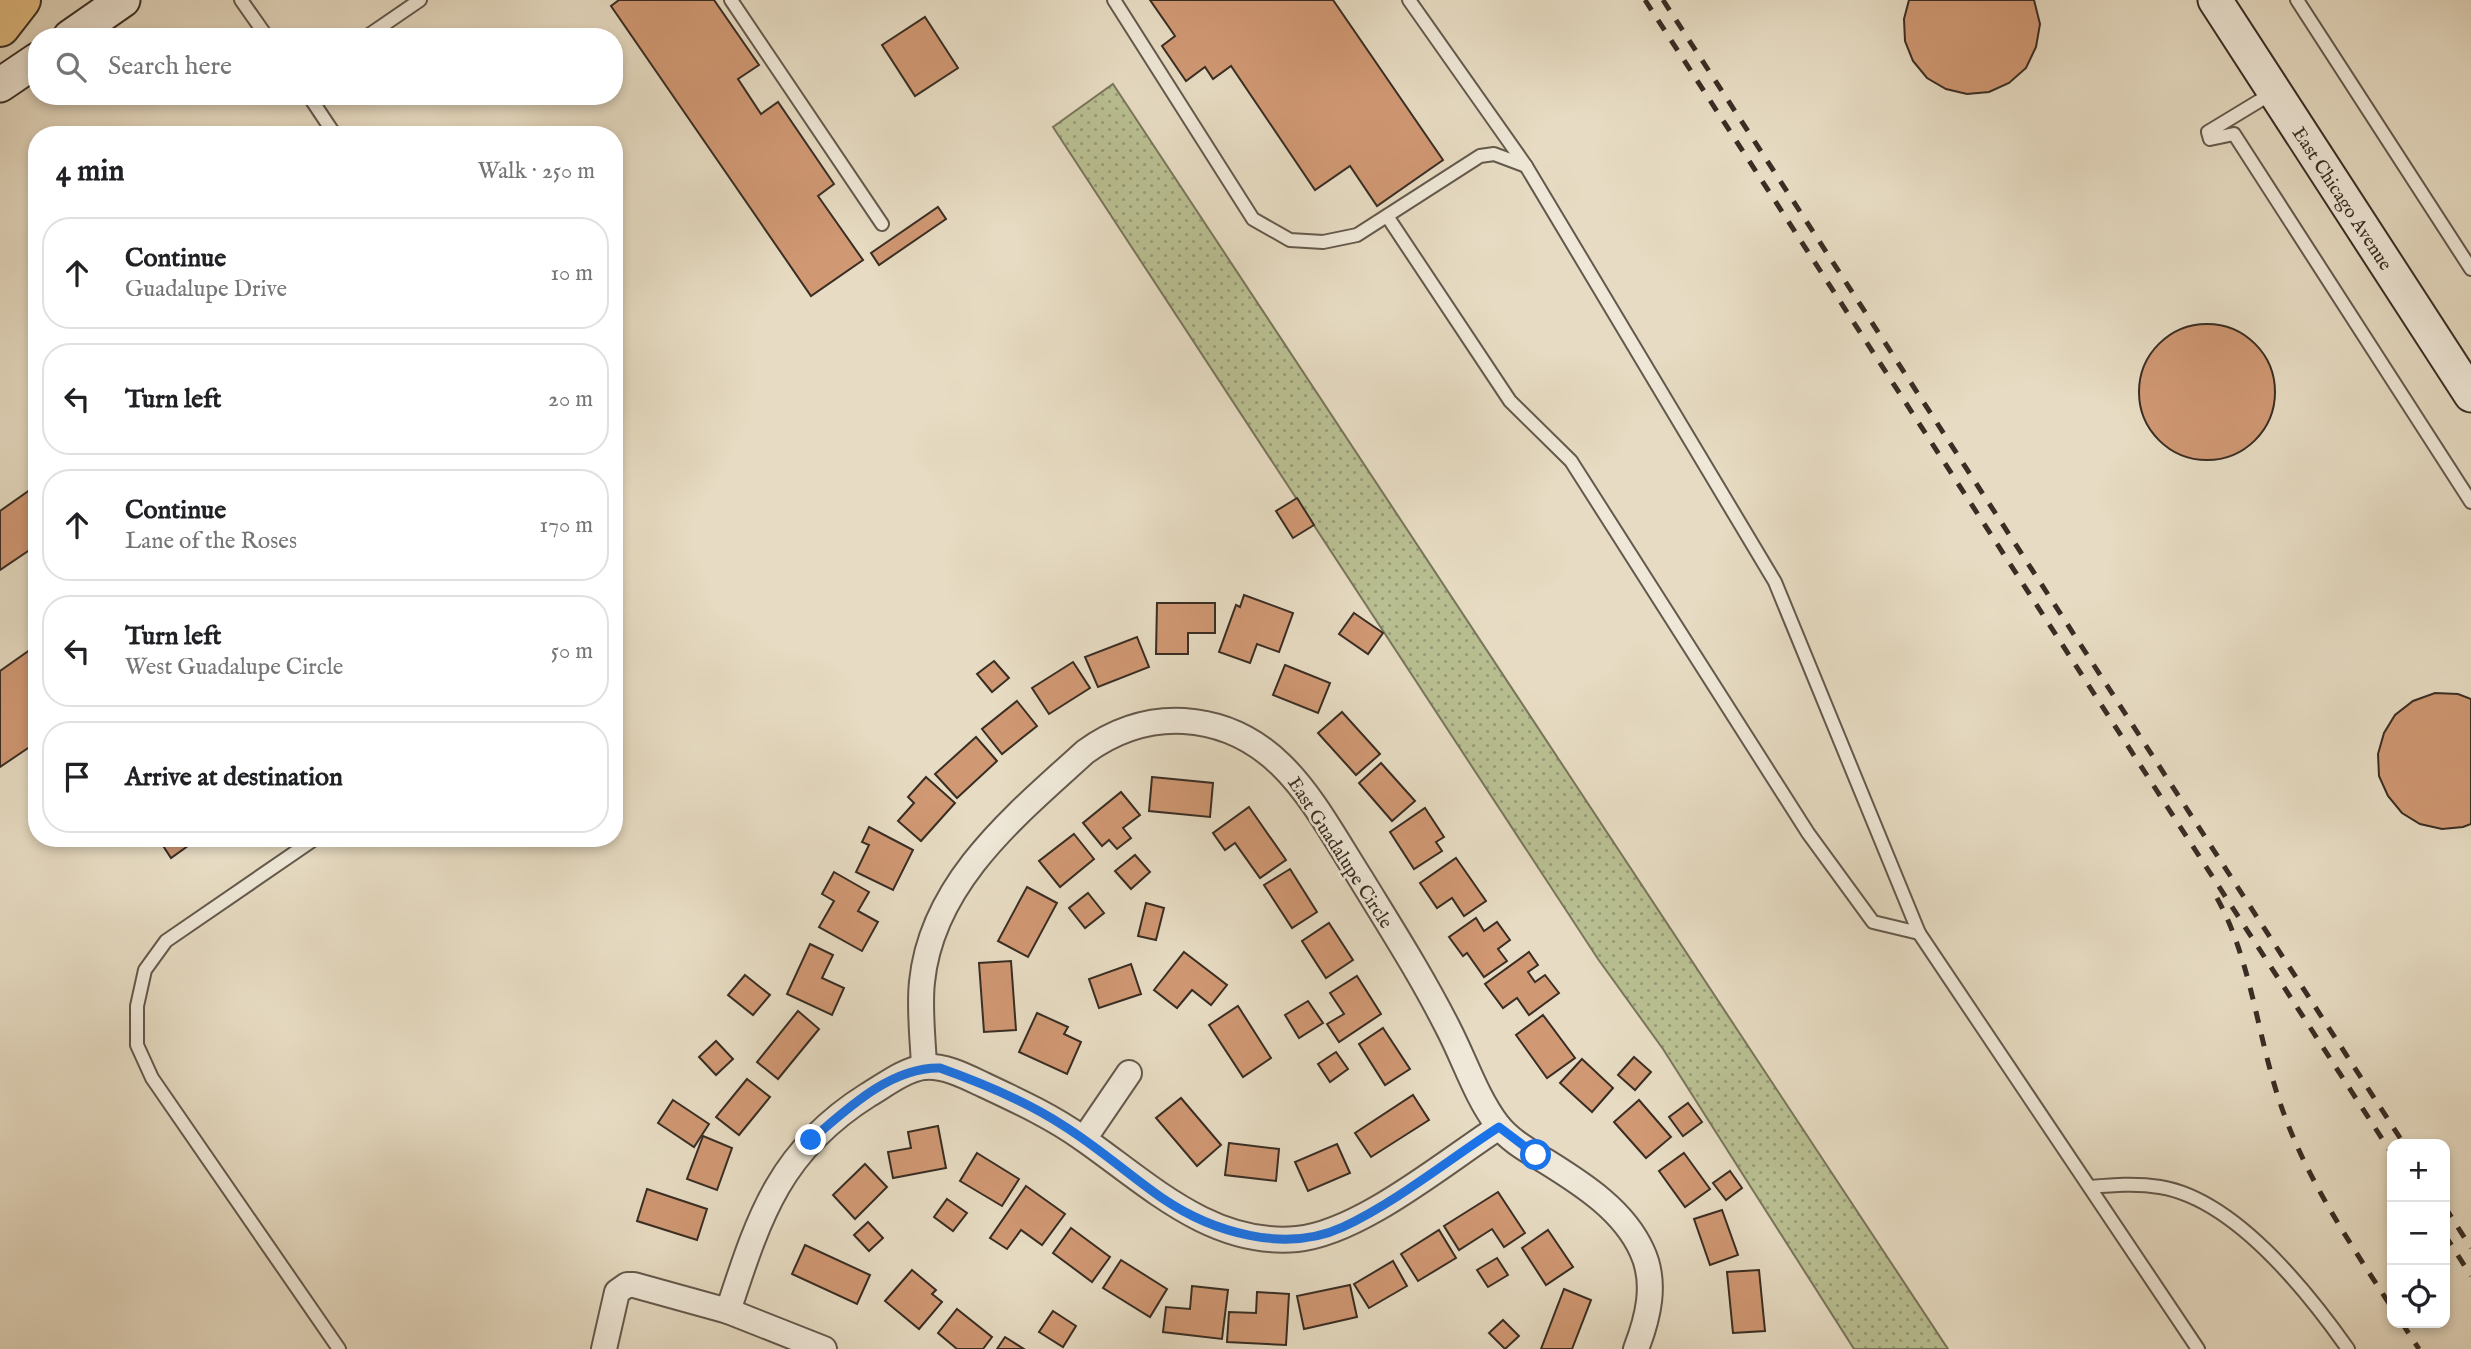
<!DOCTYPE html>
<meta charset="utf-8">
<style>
:root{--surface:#fff;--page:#f6f6f6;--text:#202124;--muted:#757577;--line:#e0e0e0}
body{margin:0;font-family:"IM FELL English",serif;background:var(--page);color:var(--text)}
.controls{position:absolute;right:21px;bottom:21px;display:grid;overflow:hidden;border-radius:14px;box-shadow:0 4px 10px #0003}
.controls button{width:63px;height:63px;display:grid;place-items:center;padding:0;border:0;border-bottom:2px solid var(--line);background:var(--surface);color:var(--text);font:35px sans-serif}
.stop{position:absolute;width:21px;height:21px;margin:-16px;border:5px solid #1a73e8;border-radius:50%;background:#fff}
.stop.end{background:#1a73e8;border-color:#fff;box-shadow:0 2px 7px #0008}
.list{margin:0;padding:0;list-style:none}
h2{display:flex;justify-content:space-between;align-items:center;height:91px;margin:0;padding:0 28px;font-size:30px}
h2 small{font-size:23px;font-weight:400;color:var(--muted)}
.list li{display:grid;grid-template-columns:46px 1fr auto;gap:21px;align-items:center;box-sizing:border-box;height:112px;margin:0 14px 14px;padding:0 14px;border:2px solid var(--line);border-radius:28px}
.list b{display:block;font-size:26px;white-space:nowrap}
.list p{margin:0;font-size:23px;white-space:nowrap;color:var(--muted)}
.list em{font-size:23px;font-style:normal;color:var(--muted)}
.icon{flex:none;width:38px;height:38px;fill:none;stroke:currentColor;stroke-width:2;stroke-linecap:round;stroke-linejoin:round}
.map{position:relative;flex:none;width:2471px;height:1349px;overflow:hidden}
.search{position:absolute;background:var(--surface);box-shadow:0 4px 10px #0003;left:28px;top:28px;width:595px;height:77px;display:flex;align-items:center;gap:18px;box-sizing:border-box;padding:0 24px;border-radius:28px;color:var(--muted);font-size:26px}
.panel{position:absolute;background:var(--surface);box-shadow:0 4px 10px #0003;left:28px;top:126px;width:595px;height:721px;border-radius:28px}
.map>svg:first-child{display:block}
</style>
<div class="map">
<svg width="2471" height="1349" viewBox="0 0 2471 1349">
<defs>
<pattern id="grass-dots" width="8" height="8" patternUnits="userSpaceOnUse" patternTransform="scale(1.75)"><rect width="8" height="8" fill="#b9bf92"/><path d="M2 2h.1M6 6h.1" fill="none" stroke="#979c77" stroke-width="1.8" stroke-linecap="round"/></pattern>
</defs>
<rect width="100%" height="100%" fill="#e7dcc3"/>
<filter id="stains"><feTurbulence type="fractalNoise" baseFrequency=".00286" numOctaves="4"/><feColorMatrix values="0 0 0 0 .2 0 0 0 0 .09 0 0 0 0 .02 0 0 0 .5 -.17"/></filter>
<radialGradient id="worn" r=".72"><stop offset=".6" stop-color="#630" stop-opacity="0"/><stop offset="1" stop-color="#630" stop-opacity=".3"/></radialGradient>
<!-- grass -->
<path fill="url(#grass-dots)" stroke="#79765b" stroke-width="2" d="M 1113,84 L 1948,1349 L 1854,1349 L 1663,1049 L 1598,959 L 1053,127 Z"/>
<!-- building -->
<g fill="#d09873" stroke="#392d24" stroke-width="2">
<path d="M 619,0 L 714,0 L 759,65 L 738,79 L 761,114 L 778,102 L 834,184 L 818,196 L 863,260 L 811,296 L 611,6 Z"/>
<path d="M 1150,0 L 1333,0 L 1443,160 L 1377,206 L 1350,166 L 1315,190 L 1231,66 L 1213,79 L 1205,67 L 1186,81 L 1162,46 L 1175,36 Z"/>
<path d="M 1909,0 L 2034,0 L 2040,24 L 2036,47 L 2026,68 L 2009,83 L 1989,92 L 1967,94 L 1946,89 L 1927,78 L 1913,61 L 1905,41 L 1904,19 Z"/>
<path d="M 925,17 L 958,68 L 915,96 L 882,45 Z"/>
<path d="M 938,207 L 946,219 L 879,265 L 871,253 Z"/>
<circle cx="2207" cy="392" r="68"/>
<path d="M 37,485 L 37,545 L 0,570 L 0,511 Z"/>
<path d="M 1297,498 L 1314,525 L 1293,538 L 1276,511 Z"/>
<path d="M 1244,595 L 1293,613 L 1279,652 L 1257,644 L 1250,663 L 1219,652 L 1236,605 L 1240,607 Z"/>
<path d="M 1157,603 L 1215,603 L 1215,633 L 1188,633 L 1188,654 L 1156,654 Z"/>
<path d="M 1354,613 L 1383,633 L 1368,654 L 1339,634 Z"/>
<path d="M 1137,637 L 1149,667 L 1098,687 L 1085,657 Z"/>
<path d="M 37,645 L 37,742 L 0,767 L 0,671 Z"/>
<path d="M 994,661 L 1009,678 L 992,692 L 977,674 Z"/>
<path d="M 1073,662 L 1090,688 L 1049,714 L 1032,688 Z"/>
<path d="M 1285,665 L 1330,683 L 1318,713 L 1273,695 Z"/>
<path d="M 2435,693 L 2458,694 L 2471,699 L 2471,824 L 2463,827 L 2442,829 L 2420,824 L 2402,813 L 2388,796 L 2379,776 L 2378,754 L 2384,733 L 2395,715 L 2413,701 Z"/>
<path d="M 1017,701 L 1037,726 L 1002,754 L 982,729 Z"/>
<path d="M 1342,712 L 1380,754 L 1356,775 L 1318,733 Z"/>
<path d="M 976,737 L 997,761 L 957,798 L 935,774 Z"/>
<path d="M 1381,763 L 1415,801 L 1392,821 L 1359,783 Z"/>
<path d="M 926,777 L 955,803 L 921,841 L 898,821 L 914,803 L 908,797 Z"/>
<path d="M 1152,777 L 1213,783 L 1210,817 L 1149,811 Z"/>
<path d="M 1121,792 L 1140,815 L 1123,828 L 1131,838 L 1117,849 L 1109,840 L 1102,846 L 1083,823 Z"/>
<path d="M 1249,807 L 1286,860 L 1260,878 L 1235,843 L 1225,850 L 1213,833 Z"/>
<path d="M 1425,808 L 1444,837 L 1436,842 L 1442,851 L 1414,869 L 1390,832 Z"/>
<path d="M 869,827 L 913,850 L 893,890 L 856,872 L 869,845 L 862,842 Z"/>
<path d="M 1074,834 L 1094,859 L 1060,887 L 1039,861 Z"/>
<path d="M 158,838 L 199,838 L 171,858 Z"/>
<path d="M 1135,855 L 1150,872 L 1131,889 L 1115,871 Z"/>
<path d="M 1456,858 L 1486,901 L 1464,916 L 1452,898 L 1437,908 L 1420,883 Z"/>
<path d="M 1290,869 L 1317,912 L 1292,928 L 1264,885 Z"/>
<path d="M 834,872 L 869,892 L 858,911 L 878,922 L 862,951 L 819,927 L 834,901 L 822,894 Z"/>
<path d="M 1027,887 L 1057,903 L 1028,957 L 998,941 Z"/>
<path d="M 1088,893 L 1104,913 L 1085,928 L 1069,908 Z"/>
<path d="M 1146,903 L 1164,908 L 1156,940 L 1138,936 Z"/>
<path d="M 1476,918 L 1484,931 L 1497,922 L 1510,940 L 1498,949 L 1507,961 L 1484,977 L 1467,953 L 1463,956 L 1449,937 Z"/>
<path d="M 1329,923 L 1353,960 L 1326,978 L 1302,941 Z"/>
<path d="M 810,944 L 833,955 L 822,978 L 844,988 L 832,1015 L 787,994 Z"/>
<path d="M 1184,952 L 1227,985 L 1211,1005 L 1192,990 L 1177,1008 L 1154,990 Z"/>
<path d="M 1529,952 L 1538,965 L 1528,972 L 1535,982 L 1545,975 L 1559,993 L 1529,1015 L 1517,998 L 1503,1008 L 1485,984 Z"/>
<path d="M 1011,961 L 1016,1030 L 984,1032 L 979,963 Z"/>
<path d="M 1131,964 L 1141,994 L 1099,1008 L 1089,979 Z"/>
<path d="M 745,975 L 770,995 L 753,1015 L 728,995 Z"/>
<path d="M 1357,976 L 1381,1014 L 1339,1042 L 1327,1024 L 1344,1014 L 1330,993 Z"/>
<path d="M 1308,1001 L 1323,1023 L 1299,1038 L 1285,1015 Z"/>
<path d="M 1238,1006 L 1271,1058 L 1243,1077 L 1209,1025 Z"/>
<path d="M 798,1011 L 819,1029 L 778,1079 L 757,1062 Z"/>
<path d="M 1037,1013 L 1068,1027 L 1064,1034 L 1081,1042 L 1067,1074 L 1019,1052 Z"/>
<path d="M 1543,1015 L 1575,1058 L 1547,1078 L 1516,1035 Z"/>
<path d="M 1383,1028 L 1410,1069 L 1385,1085 L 1359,1044 Z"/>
<path d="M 716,1041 L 733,1059 L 716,1075 L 699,1057 Z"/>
<path d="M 1336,1052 L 1348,1069 L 1330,1082 L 1318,1064 Z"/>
<path d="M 1634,1057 L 1651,1072 L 1635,1090 L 1618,1075 Z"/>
<path d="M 1582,1059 L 1613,1088 L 1592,1112 L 1560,1083 Z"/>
<path d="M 747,1079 L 770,1097 L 739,1135 L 716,1117 Z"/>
<path d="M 1413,1095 L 1429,1120 L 1371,1157 L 1355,1133 Z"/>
<path d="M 1181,1098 L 1221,1145 L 1197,1166 L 1156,1118 Z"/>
<path d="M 673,1100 L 709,1124 L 694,1147 L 658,1123 Z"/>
<path d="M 1639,1100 L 1671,1137 L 1646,1158 L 1614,1122 Z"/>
<path d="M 1688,1103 L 1702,1122 L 1683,1136 L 1669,1117 Z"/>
<path d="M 938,1126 L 946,1168 L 893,1178 L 888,1152 L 911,1148 L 908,1132 Z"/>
<path d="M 703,1136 L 732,1148 L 717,1190 L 687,1179 Z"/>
<path d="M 1229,1143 L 1279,1149 L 1276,1181 L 1225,1175 Z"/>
<path d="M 1337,1144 L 1350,1173 L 1308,1191 L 1295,1162 Z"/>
<path d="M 977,1153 L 1019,1179 L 1002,1206 L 960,1181 Z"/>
<path d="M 1684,1153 L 1710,1189 L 1685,1207 L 1659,1171 Z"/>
<path d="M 865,1164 L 887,1187 L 855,1219 L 833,1195 Z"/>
<path d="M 1730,1171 L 1742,1188 L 1726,1200 L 1713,1183 Z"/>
<path d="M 1026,1186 L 1065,1214 L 1042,1245 L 1021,1230 L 1007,1249 L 990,1238 Z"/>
<path d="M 647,1189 L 707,1209 L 697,1240 L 637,1221 Z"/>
<path d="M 1498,1192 L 1525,1233 L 1504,1247 L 1492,1229 L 1459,1250 L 1444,1226 Z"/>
<path d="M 947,1199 L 967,1213 L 953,1231 L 934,1217 Z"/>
<path d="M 1722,1210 L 1738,1255 L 1710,1265 L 1694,1219 Z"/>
<path d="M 868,1222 L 883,1238 L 869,1251 L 854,1235 Z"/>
<path d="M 1071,1228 L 1110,1257 L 1092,1282 L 1053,1253 Z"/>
<path d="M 1439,1230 L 1456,1258 L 1418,1281 L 1401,1254 Z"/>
<path d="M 1548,1230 L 1573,1267 L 1546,1285 L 1522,1248 Z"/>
<path d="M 805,1245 L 870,1275 L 857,1304 L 792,1274 Z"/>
<path d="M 1497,1258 L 1508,1275 L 1488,1287 L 1477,1270 Z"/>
<path d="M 1121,1260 L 1167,1289 L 1150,1317 L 1103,1288 Z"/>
<path d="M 1393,1261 L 1407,1286 L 1369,1308 L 1354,1284 Z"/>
<path d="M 912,1270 L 936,1290 L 932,1294 L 942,1302 L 919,1329 L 885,1301 Z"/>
<path d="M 1759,1270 L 1765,1331 L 1733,1333 L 1727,1272 Z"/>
<path d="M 1350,1285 L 1357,1317 L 1304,1329 L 1297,1296 Z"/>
<path d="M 1192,1286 L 1228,1290 L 1222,1339 L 1163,1332 L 1166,1307 L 1190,1309 Z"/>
<path d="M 1564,1289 L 1591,1300 L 1572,1349 L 1541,1349 Z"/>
<path d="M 1257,1292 L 1289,1294 L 1286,1345 L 1227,1342 L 1229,1312 L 1256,1313 Z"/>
<path d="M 957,1309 L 992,1337 L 983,1349 L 957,1349 L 938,1333 Z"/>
<path d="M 1053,1311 L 1076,1326 L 1063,1347 L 1039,1332 Z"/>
<path d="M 1503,1320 L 1519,1336 L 1505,1349 L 1489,1333 Z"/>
<path d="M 1005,1337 L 1024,1349 L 997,1349 Z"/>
</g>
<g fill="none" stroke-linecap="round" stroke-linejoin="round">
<!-- lane casing -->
<g stroke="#64594c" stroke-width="16">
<g id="lane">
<path d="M 241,0 L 267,37"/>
<path d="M 731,0 L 882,224"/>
<path d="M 1114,0 L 1253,219 L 1290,240 L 1323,242 L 1357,235 L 1480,156 L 1494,154 L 1526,166"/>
<path d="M 1409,0 L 1526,166 L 1775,582 L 1919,933 L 2198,1349"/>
<path d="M 2297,0 L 2471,269"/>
<path d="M 366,37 L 420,0"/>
<path d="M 2274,92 L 2208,132 L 2210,139 L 2234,134 L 2471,502"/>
<path d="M 309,96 L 335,135"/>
<path d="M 1387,216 L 1510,401 L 1571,461 L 1808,833 L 1873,922 L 1919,933"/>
<path d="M 316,838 L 166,941 L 145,970 L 137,1006 L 137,1045 L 152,1078 L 339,1349"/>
<path d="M 2090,1187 C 2113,1185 2136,1183 2160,1187 C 2234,1199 2307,1291 2348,1349"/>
</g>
</g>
<!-- street casing -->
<g stroke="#64594c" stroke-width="28">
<g id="street">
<path d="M 924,1067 C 923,1039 919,1009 922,982 C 932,882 1016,815 1085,752 C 1114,731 1148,719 1184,721 C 1279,727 1315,807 1361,879 C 1391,928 1423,978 1449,1030 C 1465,1061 1476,1096 1497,1124 C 1510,1141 1529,1151 1547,1162 C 1584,1185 1624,1211 1642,1251 C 1657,1283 1648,1318 1636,1349"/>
<path d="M 1084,1139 L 1129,1073"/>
<path d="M 728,1311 C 759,1217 779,1151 868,1095 C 885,1085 904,1070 924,1067 C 945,1065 967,1077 984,1085 C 1018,1101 1051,1116 1082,1138 C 1147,1183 1211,1247 1297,1239 C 1360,1233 1445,1162 1499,1127"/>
<path d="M 604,1349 L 617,1292 L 627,1285 L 634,1285 L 728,1311 L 824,1349"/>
</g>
</g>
<!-- secondary casing -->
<g stroke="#392d24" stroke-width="37">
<g id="secondary">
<path d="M 2215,0 L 2471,395"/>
<path d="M 70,37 L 123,0"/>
<path d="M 0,85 L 37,60"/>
</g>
</g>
<!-- highway casing -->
<g stroke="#392d24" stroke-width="42">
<path id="highway" d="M 0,27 L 21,0"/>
</g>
<!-- lane -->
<use href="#lane" stroke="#efe8d8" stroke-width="12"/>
<!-- street -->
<use href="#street" stroke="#efe8d8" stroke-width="24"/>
<!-- secondary -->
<use href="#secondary" stroke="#efe8d8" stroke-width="33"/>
<!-- highway -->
<use href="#highway" stroke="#e4be82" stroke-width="38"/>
<!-- rail -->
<g stroke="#392d24" stroke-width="5" stroke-dasharray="12 12" stroke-linecap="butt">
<path d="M 1645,0 L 2392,1154"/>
<path d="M 1663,0 L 2404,1144"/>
<path d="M 2217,898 C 2249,956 2256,1024 2275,1087 C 2299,1168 2346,1237 2392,1308"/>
<path d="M 2445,1207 L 2471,1248"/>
<path d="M 2445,1235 L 2471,1276"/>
<path d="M 2402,1323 L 2419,1349"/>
</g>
</g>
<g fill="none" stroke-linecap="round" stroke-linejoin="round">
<!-- route -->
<path stroke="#1a73e8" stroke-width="9" d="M 811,1140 C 846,1110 890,1067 940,1068 C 982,1083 1026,1101 1064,1126 C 1099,1148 1129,1175 1162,1198 C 1212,1232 1285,1254 1343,1227 C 1398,1201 1448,1160 1499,1127 L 1536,1155"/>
</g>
<g text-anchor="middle" stroke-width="5" stroke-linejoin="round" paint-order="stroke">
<!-- street labels -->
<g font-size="19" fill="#392d24" stroke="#efe8d8">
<text transform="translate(2343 198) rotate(57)" y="7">East Chicago Avenue</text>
<text transform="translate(1341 852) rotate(57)" y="7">East Guadalupe Circle</text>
</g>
</g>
<rect width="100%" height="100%" filter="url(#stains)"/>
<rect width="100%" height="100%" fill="url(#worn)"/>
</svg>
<div class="controls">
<button>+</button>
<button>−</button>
<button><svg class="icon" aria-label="locate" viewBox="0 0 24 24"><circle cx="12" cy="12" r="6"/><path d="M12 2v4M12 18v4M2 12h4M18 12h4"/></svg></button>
</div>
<div class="stop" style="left:1536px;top:1155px"></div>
<div class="stop end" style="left:811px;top:1140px"></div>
<div class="search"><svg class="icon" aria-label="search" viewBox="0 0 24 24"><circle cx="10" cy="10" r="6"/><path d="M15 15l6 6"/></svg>Search here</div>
<section class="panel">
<h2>4 min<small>Walk · 250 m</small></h2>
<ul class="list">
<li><svg class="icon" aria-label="ahead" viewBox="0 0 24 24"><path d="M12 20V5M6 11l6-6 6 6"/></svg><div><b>Continue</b><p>Guadalupe Drive</p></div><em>10 m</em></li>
<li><svg class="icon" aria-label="left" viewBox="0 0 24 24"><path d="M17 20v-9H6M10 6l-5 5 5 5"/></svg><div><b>Turn left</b></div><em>20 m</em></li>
<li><svg class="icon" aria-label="ahead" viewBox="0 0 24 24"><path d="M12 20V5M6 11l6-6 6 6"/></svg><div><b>Continue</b><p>Lane of the Roses</p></div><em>170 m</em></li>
<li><svg class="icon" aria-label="left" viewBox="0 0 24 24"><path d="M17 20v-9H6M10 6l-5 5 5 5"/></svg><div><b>Turn left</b><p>West Guadalupe Circle</p></div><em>50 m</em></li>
<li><svg class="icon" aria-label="arrive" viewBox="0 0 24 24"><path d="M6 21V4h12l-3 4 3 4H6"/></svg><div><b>Arrive at destination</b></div></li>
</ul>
</section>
</div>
